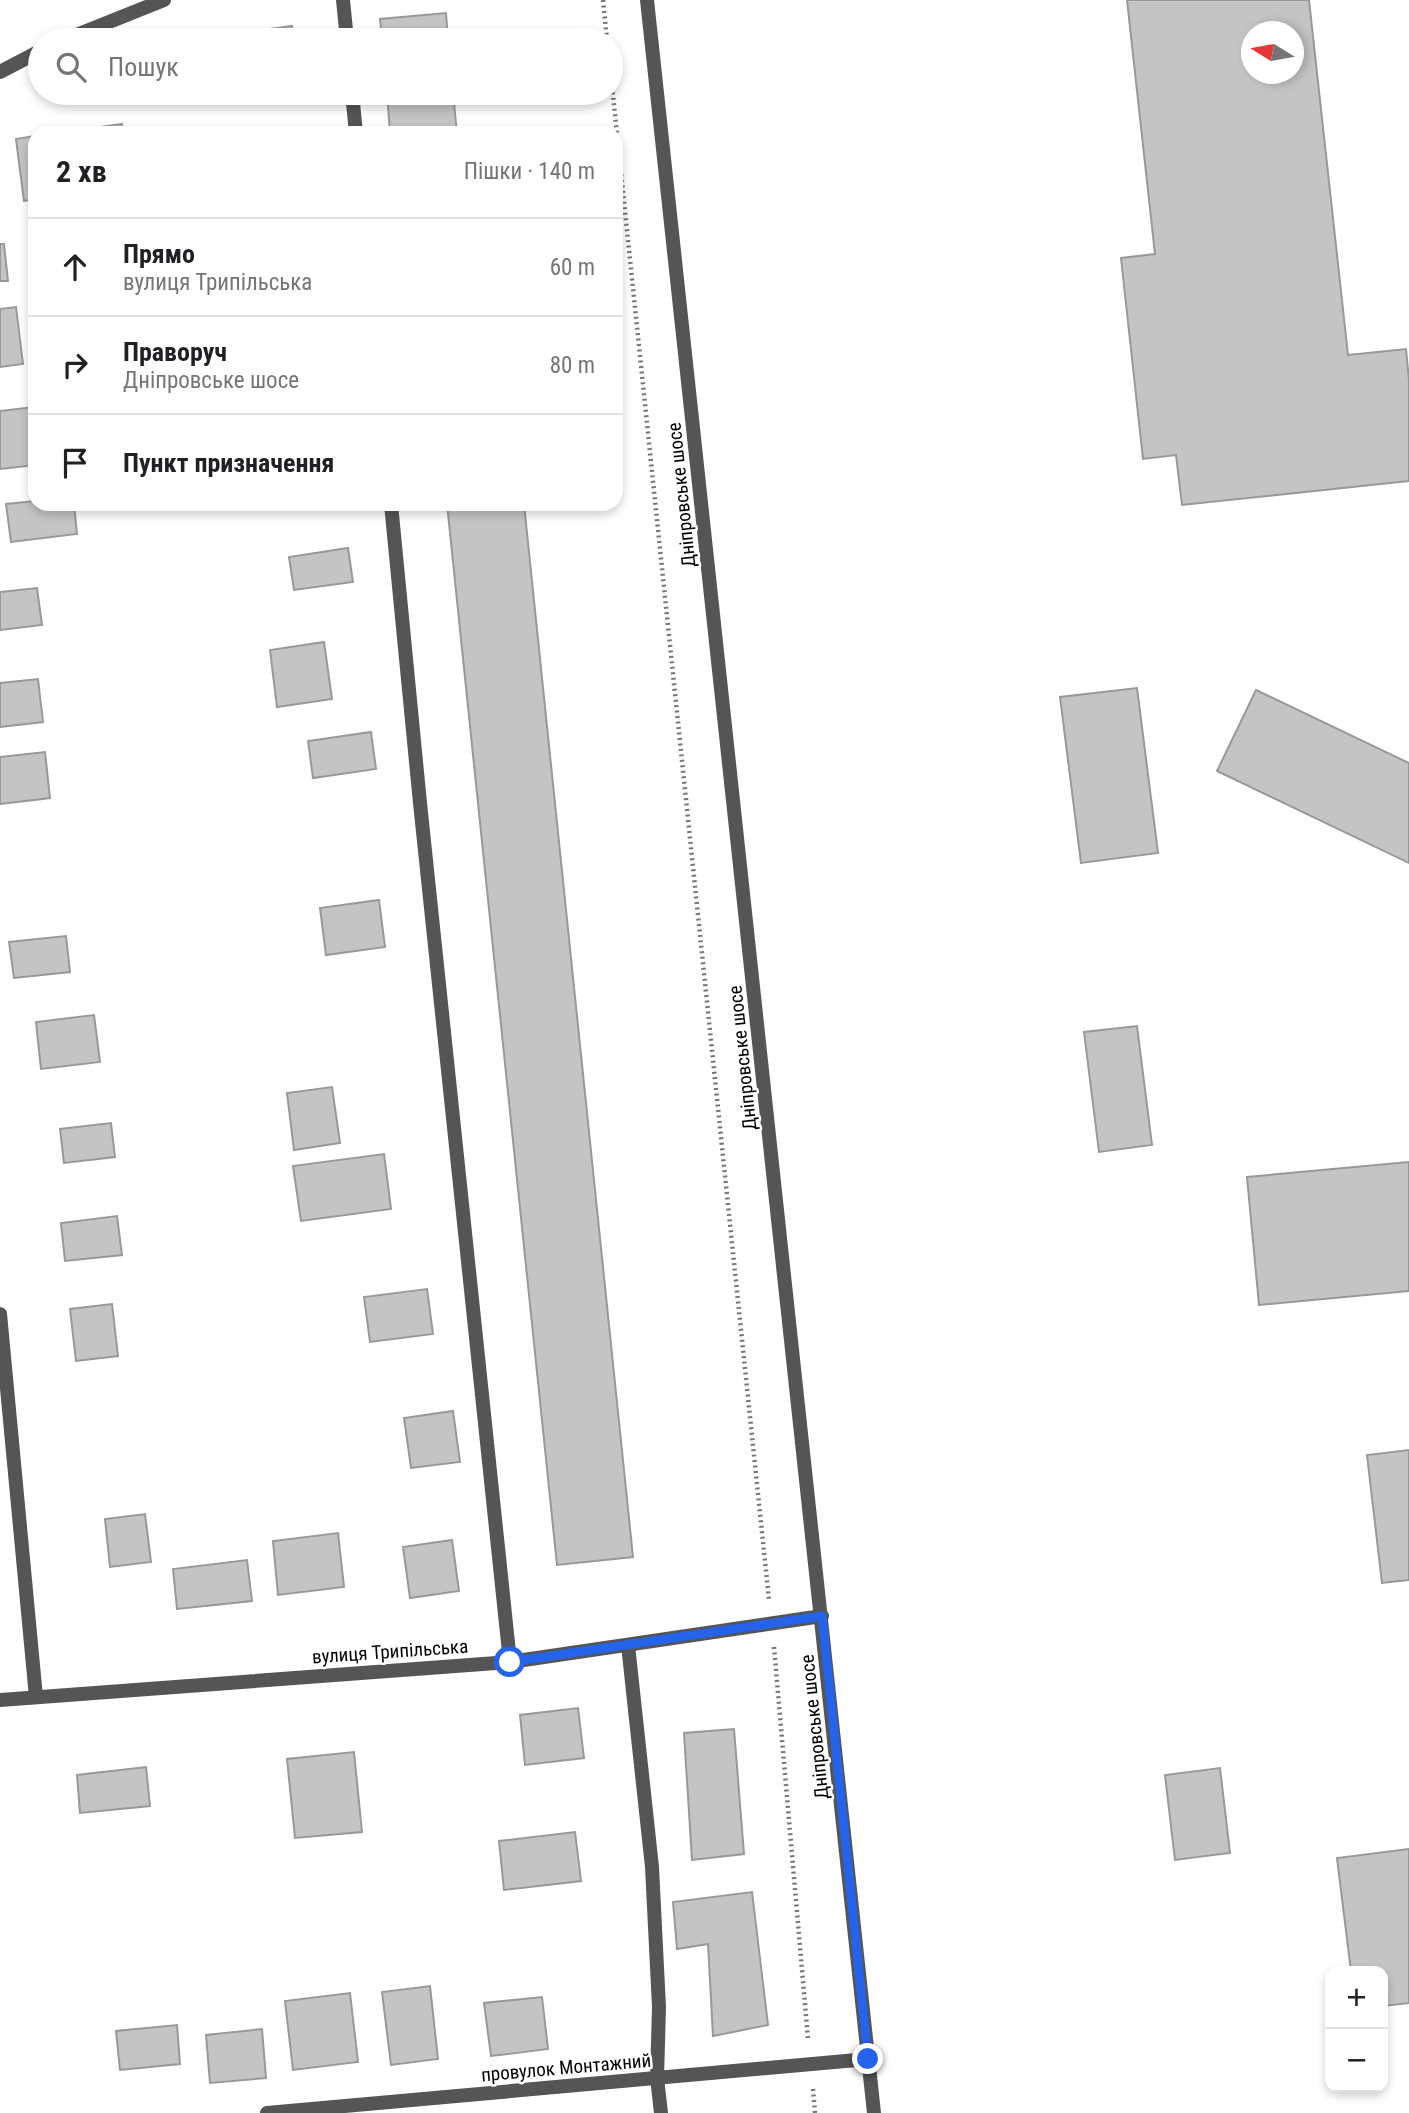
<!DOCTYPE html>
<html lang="uk">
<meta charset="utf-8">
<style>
:root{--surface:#fff;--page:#f2f2f2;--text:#202124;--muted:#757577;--line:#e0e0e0}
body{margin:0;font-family:"Roboto Condensed",sans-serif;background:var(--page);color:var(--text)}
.controls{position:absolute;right:21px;bottom:21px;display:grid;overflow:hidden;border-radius:14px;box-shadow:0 4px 10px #0003}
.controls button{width:63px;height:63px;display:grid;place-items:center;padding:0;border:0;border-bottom:2px solid var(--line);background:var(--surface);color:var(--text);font:35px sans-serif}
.compass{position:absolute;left:1241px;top:21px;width:63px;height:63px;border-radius:50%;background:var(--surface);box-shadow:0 4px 10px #0003;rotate:281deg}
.stop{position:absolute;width:21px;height:21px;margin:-16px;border:5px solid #2563eb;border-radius:50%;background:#fff}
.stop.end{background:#2563eb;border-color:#fff;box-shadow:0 2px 7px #0008}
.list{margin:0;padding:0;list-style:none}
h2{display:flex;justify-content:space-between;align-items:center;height:91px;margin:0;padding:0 28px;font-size:30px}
h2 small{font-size:23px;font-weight:400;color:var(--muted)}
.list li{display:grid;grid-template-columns:46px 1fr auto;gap:21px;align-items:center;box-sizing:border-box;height:98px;padding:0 28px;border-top:2px solid var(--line)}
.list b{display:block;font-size:26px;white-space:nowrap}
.list p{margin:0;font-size:23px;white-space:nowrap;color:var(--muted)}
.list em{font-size:23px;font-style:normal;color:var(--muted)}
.icon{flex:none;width:38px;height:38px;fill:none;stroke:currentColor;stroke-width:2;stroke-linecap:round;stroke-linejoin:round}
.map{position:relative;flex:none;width:1409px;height:2113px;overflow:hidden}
.search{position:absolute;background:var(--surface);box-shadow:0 4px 10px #0003;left:28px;top:28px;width:595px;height:77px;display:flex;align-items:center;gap:18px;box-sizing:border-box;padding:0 24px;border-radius:38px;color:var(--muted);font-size:26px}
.panel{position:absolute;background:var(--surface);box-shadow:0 4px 10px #0003;left:28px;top:126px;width:595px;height:385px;border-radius:21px}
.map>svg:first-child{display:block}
</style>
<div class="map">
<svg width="1409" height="2113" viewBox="0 0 1409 2113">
<rect width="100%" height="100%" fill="#fff"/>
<!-- building -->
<g fill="#c4c4c4" stroke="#999" stroke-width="2" fill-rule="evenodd">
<path d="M 1127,0 L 1309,0 L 1348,355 L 1406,349 L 1409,380 L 1409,481 L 1182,505 L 1176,455 L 1143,459 L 1121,258 L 1155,254 ZM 1252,32 L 1294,32 L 1294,74 L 1252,74 Z"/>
<path d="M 446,13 L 448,40 L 382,40 L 380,19 Z"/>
<path d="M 292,26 L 294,40 L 235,40 L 234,34 Z"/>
<path d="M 387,93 L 453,93 L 457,133 L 390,133 Z"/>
<path d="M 122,124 L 123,133 L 58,133 Z"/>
<path d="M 35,136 L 35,199 L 24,201 L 16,139 Z"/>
<path d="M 0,244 L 4,244 L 8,281 L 0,281 Z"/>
<path d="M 16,307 L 23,364 L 0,367 L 0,309 Z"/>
<path d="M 34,407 L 35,465 L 0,469 L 0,411 Z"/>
<path d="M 35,501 L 35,504 L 74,504 L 77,534 L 11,542 L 6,504 Z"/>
<path d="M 447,504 L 524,504 L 633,1557 L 557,1565 Z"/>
<path d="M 348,548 L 353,582 L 294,590 L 289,557 Z"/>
<path d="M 37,588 L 42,625 L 0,630 L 0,592 Z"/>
<path d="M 324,642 L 332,699 L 277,707 L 270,650 Z"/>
<path d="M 38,679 L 43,722 L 0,727 L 0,683 Z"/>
<path d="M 1137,688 L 1158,853 L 1081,863 L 1060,697 Z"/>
<path d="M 1256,690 L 1409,763 L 1409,863 L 1217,771 Z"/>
<path d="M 371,732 L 376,769 L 313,778 L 308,741 Z"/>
<path d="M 45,752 L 50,798 L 0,804 L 0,757 Z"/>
<path d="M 379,900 L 385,947 L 326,955 L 320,908 Z"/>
<path d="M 66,936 L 70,972 L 14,978 L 9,942 Z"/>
<path d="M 94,1015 L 100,1062 L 41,1069 L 36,1022 Z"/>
<path d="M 1137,1026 L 1152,1145 L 1099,1152 L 1084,1032 Z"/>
<path d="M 332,1087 L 340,1143 L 294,1150 L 287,1093 Z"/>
<path d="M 111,1123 L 115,1157 L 64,1163 L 60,1129 Z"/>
<path d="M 384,1154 L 391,1209 L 301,1221 L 293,1166 Z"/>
<path d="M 1409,1162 L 1409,1291 L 1259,1305 L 1247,1177 Z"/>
<path d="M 117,1216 L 122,1255 L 65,1261 L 61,1223 Z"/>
<path d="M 427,1289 L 433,1334 L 370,1342 L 364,1297 Z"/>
<path d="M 112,1304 L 118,1356 L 76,1361 L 70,1309 Z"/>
<path d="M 453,1411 L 460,1462 L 411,1468 L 404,1418 Z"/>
<path d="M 1409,1450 L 1409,1580 L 1382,1583 L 1367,1455 Z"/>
<path d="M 145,1514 L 151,1562 L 110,1567 L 105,1519 Z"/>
<path d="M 338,1533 L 344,1587 L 278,1595 L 273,1541 Z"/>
<path d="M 452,1540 L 459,1591 L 410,1598 L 403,1547 Z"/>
<path d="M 247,1560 L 252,1601 L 177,1609 L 173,1569 Z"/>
<path d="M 578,1708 L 584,1758 L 525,1765 L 520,1715 Z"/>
<path d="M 734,1729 L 744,1854 L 692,1860 L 684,1733 Z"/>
<path d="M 354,1752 L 362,1832 L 295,1838 L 287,1759 Z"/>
<path d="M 146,1767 L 150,1806 L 80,1813 L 77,1775 Z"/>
<path d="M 1220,1768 L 1230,1853 L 1175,1860 L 1165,1775 Z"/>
<path d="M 575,1832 L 581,1881 L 504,1890 L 499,1841 Z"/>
<path d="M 1409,1849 L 1409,2003 L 1383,2006 L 1383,1971 L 1351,1971 L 1337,1858 Z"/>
<path d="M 752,1892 L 768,2025 L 713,2036 L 708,1944 L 677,1949 L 673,1902 Z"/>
<path d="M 430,1986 L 438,2059 L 391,2065 L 382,1992 Z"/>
<path d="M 350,1993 L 358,2062 L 293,2070 L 285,2001 Z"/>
<path d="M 542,1997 L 548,2049 L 491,2056 L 484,2003 Z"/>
<path d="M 177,2025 L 180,2064 L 120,2070 L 116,2031 Z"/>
<path d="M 262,2029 L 266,2078 L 210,2083 L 206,2035 Z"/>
</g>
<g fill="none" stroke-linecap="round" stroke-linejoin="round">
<!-- path -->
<g stroke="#777" stroke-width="4.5" stroke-dasharray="2 3.5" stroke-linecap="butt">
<path d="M 603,0 L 607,40"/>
<path d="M 611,76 L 769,1600"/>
<path d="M 774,1647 L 808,2039"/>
<path d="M 813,2089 L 815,2113"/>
</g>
<!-- service -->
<path stroke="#555" stroke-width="14" d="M 628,1645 L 652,1867 L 659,2007 L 657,2078 L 661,2113"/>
<!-- minor -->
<g stroke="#555" stroke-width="14">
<path d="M 343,0 L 347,40"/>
<path d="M 64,40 L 164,0"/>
<path d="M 0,72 L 40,51"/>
<path d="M 352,93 L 356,133"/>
<path d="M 391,504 L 420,803 L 510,1662"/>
<path d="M 0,1314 L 36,1697"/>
<path d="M 0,1700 L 510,1662 L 822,1616"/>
<path d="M 267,2113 L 868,2059"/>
</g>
<!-- tertiary -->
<path stroke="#555" stroke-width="14" d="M 647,0 L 874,2113"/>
</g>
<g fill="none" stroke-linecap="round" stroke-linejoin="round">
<!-- route -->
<path stroke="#2563eb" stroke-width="9" d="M 510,1662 L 822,1616 L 868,2059"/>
</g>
<g text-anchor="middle" stroke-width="5" stroke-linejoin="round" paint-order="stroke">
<!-- street labels -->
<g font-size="19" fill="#000" stroke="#fff">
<text transform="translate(681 495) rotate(-96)" y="7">Дніпровське шосе</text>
<text transform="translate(742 1058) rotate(-96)" y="7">Дніпровське шосе</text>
<text transform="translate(390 1651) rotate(-4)" y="7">вулиця Трипільська</text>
<text transform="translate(814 1727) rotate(-96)" y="7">Дніпровське шосе</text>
<text transform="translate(566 2067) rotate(-5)" y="7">провулок Монтажний</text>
</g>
</g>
</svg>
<div class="controls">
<button>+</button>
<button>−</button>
</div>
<svg class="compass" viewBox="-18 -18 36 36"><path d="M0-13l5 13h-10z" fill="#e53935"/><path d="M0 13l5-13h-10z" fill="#757577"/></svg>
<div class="stop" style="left:510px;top:1662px"></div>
<div class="stop end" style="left:868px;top:2059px"></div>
<div class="search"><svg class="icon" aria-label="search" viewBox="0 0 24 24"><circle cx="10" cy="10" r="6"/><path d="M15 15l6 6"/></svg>Пошук</div>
<section class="panel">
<h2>2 хв<small>Пішки · 140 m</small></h2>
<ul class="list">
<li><svg class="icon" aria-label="ahead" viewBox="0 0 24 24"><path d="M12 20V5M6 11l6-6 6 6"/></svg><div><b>Прямо</b><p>вулиця Трипільська</p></div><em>60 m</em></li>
<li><svg class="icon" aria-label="right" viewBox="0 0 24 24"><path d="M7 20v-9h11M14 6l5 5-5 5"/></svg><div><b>Праворуч</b><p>Дніпровське шосе</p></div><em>80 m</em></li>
<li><svg class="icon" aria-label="arrive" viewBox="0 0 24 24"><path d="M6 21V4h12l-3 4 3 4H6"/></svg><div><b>Пункт призначення</b></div></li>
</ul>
</section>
</div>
